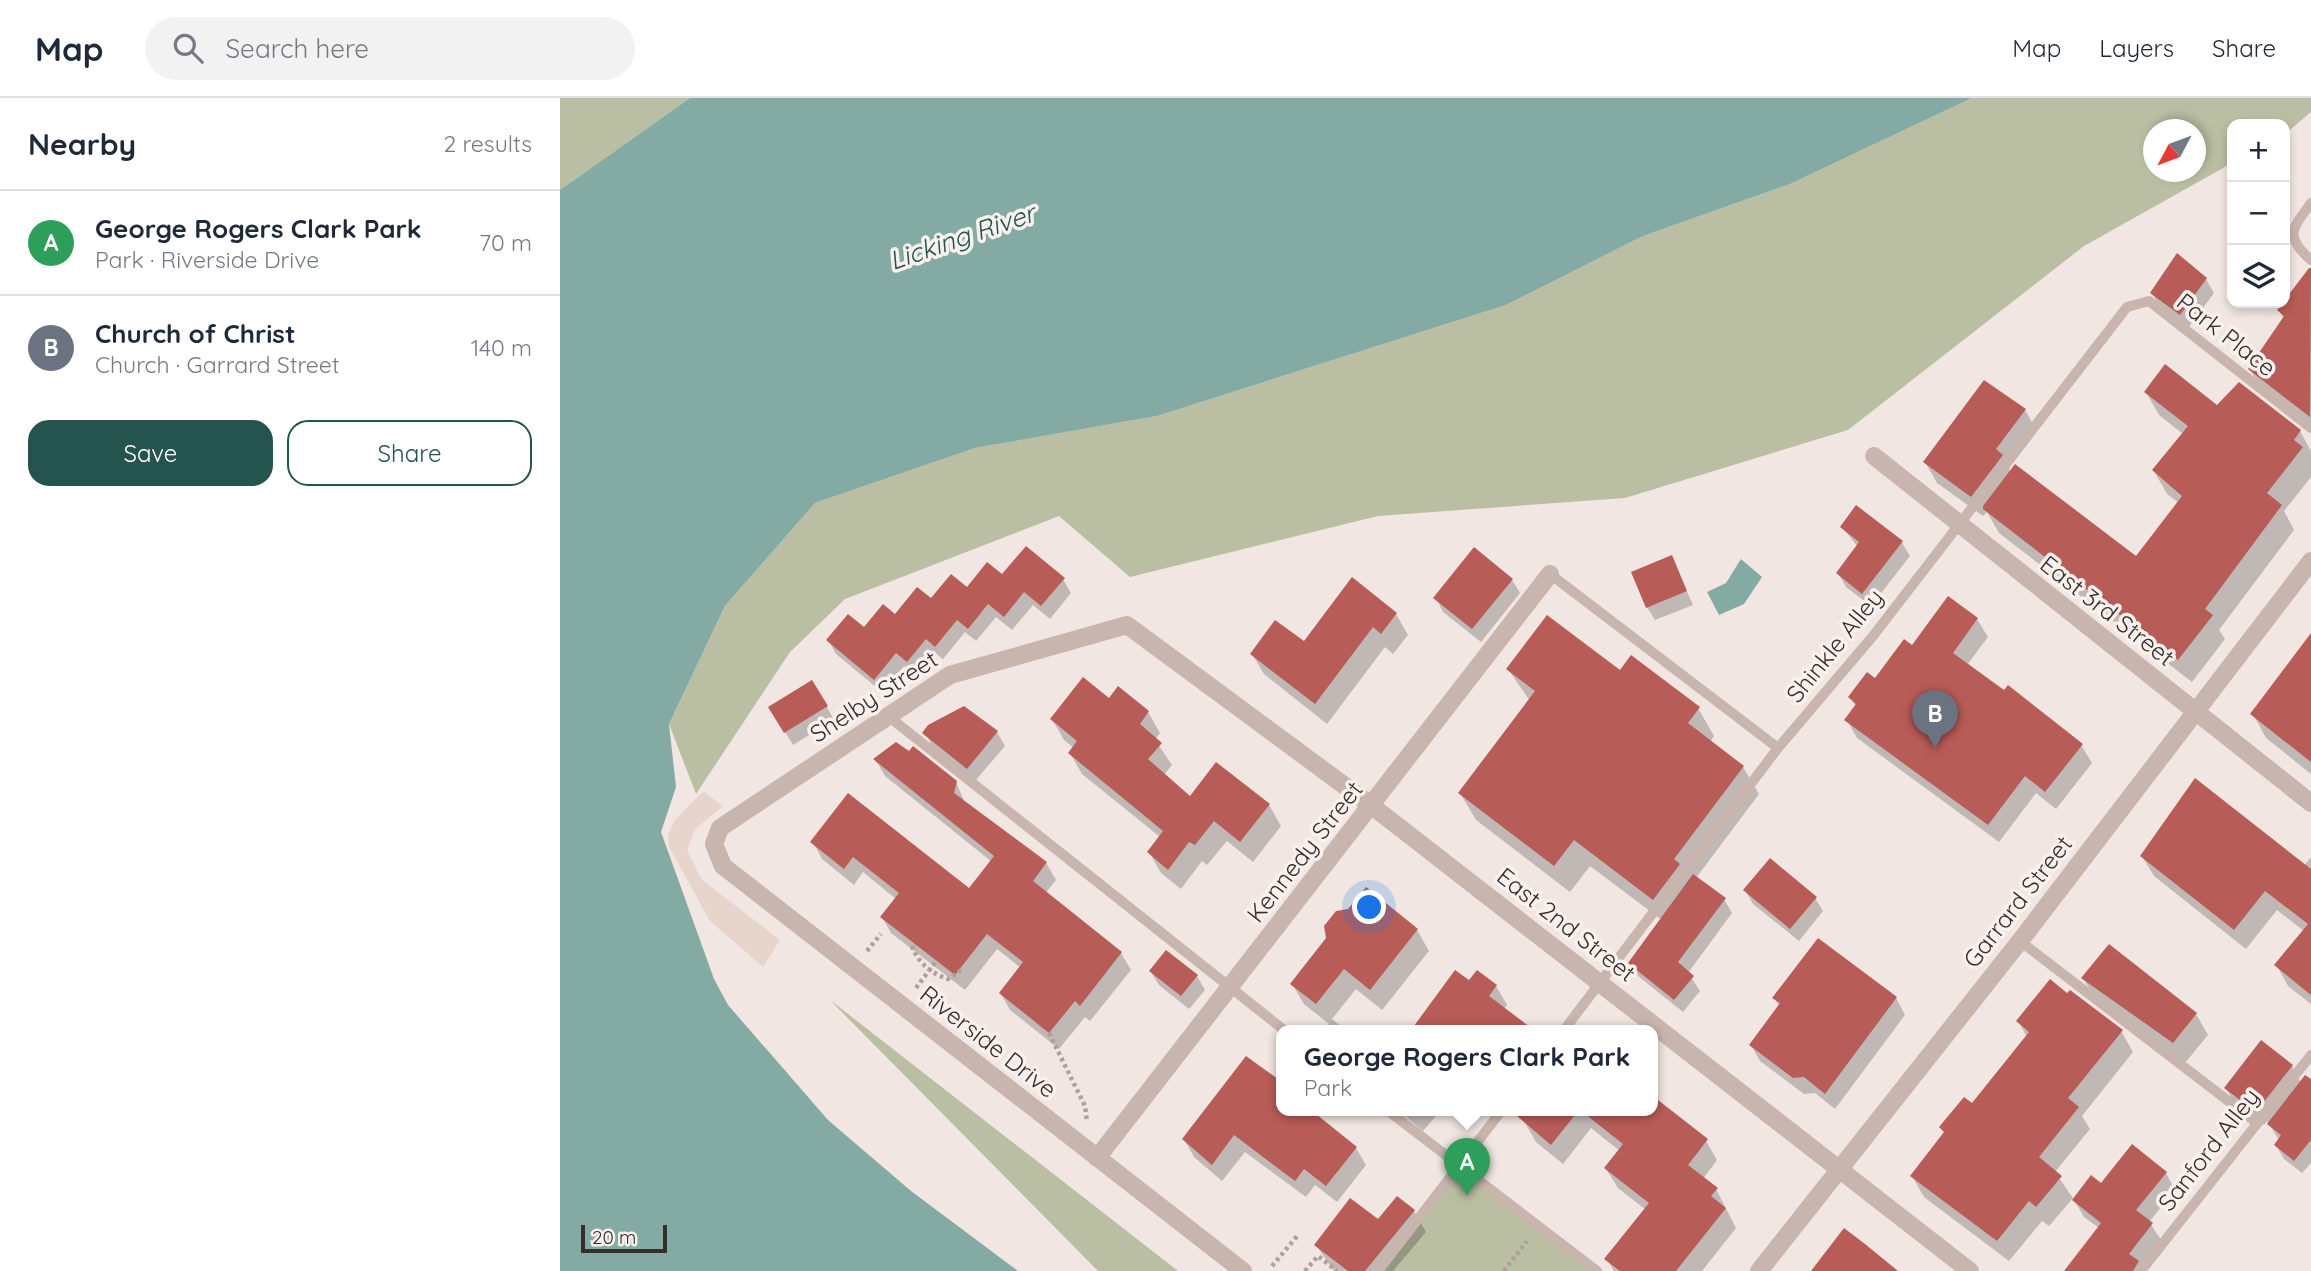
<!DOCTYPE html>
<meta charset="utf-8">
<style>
:root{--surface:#fff;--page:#f2f2f3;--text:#1f2937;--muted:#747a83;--line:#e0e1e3;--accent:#25544e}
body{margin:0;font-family:Quicksand,sans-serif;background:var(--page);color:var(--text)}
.controls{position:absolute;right:21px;top:21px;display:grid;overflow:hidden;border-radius:14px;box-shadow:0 4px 10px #0003}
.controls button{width:63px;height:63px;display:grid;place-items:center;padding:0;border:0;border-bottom:2px solid var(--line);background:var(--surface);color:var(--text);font:35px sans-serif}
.compass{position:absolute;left:1583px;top:21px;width:63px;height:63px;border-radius:50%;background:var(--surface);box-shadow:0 4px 10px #0003;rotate:229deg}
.scale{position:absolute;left:21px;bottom:18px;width:86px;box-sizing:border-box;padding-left:7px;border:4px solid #372d2b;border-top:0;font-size:19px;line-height:24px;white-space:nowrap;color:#372d2b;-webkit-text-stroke:5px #f8f1ed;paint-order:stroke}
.you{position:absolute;left:810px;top:810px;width:24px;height:24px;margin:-18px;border:5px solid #fff;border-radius:50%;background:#1a73e8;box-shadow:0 0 0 10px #1a73e833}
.badge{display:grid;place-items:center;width:46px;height:46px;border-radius:50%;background:var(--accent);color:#fff;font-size:23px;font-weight:700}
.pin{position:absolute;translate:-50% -58px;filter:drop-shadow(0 2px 4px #0008)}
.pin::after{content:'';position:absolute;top:37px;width:24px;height:21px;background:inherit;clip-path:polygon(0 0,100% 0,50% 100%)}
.popup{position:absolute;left:716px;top:927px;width:382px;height:91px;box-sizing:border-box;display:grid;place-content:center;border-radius:14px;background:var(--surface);filter:drop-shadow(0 2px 5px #0005);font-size:23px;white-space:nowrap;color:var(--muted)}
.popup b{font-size:26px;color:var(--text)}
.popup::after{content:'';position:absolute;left:50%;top:100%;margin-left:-14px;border:14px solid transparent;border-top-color:var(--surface)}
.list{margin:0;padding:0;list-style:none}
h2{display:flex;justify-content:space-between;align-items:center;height:91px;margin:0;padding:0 28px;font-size:30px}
h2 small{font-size:23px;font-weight:400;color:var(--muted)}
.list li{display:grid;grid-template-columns:46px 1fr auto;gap:21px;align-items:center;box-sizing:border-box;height:105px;padding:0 28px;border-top:2px solid var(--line)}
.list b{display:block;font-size:26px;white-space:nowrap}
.list p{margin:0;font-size:23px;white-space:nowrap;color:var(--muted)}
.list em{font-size:23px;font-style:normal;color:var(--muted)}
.actions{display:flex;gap:14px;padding:21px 28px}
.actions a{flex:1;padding:16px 0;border:2px solid var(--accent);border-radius:21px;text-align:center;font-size:24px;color:var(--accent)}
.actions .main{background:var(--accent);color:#fff}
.icon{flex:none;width:38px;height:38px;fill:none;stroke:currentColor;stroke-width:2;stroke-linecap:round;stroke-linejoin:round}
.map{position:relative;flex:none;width:1751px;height:1173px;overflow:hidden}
header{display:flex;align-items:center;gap:42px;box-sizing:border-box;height:98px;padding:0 35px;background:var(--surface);border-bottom:2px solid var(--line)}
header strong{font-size:33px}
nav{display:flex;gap:38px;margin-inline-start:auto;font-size:24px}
.search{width:490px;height:63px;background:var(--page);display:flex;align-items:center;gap:18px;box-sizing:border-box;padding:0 24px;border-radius:38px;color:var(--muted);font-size:26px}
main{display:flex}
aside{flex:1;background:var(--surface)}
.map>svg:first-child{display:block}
</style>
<header>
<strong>Map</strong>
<div class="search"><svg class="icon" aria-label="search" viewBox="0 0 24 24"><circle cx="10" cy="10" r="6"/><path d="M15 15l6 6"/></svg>Search here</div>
<nav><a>Map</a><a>Layers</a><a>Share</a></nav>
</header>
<main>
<aside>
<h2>Nearby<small>2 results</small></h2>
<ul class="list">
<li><span class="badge" style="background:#2e9e5b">A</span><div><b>George Rogers Clark Park</b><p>Park · Riverside Drive</p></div><em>70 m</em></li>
<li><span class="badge" style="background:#6b7280">B</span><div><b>Church of Christ</b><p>Church · Garrard Street</p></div><em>140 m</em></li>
</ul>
<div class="actions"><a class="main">Save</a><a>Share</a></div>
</aside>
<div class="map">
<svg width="1751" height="1173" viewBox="0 0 1751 1173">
<rect width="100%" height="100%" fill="#f1e6e1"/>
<!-- green -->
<g fill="#babea2" fill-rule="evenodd">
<path d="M 0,0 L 130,0 L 0,92 Z"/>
<path d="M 1412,0 L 1751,0 L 1751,14 L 1725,36 L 1725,26 L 1672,26 L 1672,65 L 1524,148 L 1288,332 L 1065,400 L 818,418 L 570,479 L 499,418 L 285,501 L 230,554 L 136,696 L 109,626 L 165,508 L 255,405 L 415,350 L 597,318 L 946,207 L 1083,138 L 1230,86 ZM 1594,32 L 1636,32 L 1636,74 L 1594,74 Z"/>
<path d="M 270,902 L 618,1173 L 538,1173 Z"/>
<path d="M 899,1068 L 1037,1173 L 818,1173 Z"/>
</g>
<!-- plaza -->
<path fill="#e7d4ca" d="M 143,693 L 163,708 L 135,731 L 127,752 L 141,781 L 220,842 L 203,869 L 150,823 L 109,749 L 108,737 L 115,722 Z"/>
<!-- water -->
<g fill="#83aba4">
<path d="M 130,0 L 1412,0 L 1230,86 L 1083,138 L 946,207 L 597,318 L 415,350 L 255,405 L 165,508 L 109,626 L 116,689 L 101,734 L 154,881 L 168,907 L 268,1022 L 351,1093 L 458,1173 L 0,1173 L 0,92 Z"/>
<path d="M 1181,461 L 1202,479 L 1184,506 L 1159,517 L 1147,494 L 1166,485 Z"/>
</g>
<!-- shadow -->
<g fill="#0003">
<path d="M 1750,171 L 1751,171 L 1751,330 L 1702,292 L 1690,271 L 1724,222 L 1719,212 Z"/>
<path d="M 1646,181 L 1654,195 L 1628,230 L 1600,209 L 1592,195 Z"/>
<path d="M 1586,294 L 1740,333 L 1751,353 L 1751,379 L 1724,413 L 1734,432 L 1659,532 L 1665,541 L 1632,584 L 1439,435 L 1427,414 L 1423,418 L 1377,385 L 1365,364 L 1465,312 L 1477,333 L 1449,370 L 1451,375 L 1576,461 L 1619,405 L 1607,396 L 1594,373 L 1623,336 L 1599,317 Z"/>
<path d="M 1296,409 L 1342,445 L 1350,458 L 1311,508 L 1286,489 L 1278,475 L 1298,449 L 1282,429 Z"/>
<path d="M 1111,459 L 1133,507 L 1095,522 L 1087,509 Z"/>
<path d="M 443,478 L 503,481 L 511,495 L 490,521 L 473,507 L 452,532 L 436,519 L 416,543 L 405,534 L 383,561 L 374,554 L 355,577 L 344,568 L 322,594 L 276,556 L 268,542 Z"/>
<path d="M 952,482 L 960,495 L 921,544 L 883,514 L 876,500 Z"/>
<path d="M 836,516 L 848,537 L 833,556 L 825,549 L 767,626 L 704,576 L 692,556 L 744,546 Z"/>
<path d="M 1417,521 L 1428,539 L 1407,567 L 1521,647 L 1532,665 L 1496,711 L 1476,695 L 1439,744 L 1297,640 L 1287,622 L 1296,609 L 1290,599 L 1316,583 L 1352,549 Z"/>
<path d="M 1750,539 L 1751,540 L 1751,676 L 1706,640 L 1693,616 Z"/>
<path d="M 948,571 L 1061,574 L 1138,610 L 1154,638 L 1150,644 L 1183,669 L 1199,696 L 1136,780 L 1164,801 L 1172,815 L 1128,875 L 1140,893 L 1123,914 L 1078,878 L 1070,865 L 1103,823 L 1030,768 L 1010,794 L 916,722 L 900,695 L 970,603 Z"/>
<path d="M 549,602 L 588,614 L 600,635 L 595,642 L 612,667 L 604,677 L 630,700 L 709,707 L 721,728 L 693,764 L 667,743 L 647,767 L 642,763 L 621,791 L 601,775 L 589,754 L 600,739 L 522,676 L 510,655 L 514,650 L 504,642 L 492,621 Z"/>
<path d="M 210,609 L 267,609 L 274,622 L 233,647 Z"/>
<path d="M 437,634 L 445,648 L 415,683 L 373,649 L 365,635 Z"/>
<path d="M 315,661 L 396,684 L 405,705 L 486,765 L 496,782 L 485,796 L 561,855 L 571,872 L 530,923 L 525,919 L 499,951 L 450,912 L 441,896 L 461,870 L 437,851 L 405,892 L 331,835 L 322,819 L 336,801 L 303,774 L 294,787 L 262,761 L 253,744 L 409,793 L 432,764 L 325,678 Z"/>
<path d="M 1582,758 L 1744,768 L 1751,759 L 1751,906 L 1728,888 L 1717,868 L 1744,833 L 1717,812 L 1686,851 L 1594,778 Z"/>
<path d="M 1185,792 L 1255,800 L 1263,813 L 1239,843 L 1193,806 Z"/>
<path d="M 857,832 L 869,853 L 822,912 L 796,891 L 772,921 L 786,932 L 764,932 L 769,926 L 744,906 L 732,886 Z"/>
<path d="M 591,874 L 637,878 L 645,892 L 629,911 L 599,887 Z"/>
<path d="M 1523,880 L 1636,916 L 1648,937 L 1625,965 L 1535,900 Z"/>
<path d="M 909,885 L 936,888 L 947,907 L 944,911 Z"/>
<path d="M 1507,898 L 1561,933 L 1573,954 L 1522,1018 L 1530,1031 L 1495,1074 L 1513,1100 L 1489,1128 L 1482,1123 L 1449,1163 L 1364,1099 L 1352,1078 L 1385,1036 L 1381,1029 L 1412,1008 L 1467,939 L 1458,923 Z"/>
<path d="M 1214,900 L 1336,900 L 1345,917 L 1275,1011 L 1255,995 L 1244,996 L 1200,963 L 1191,947 L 1219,908 Z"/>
<path d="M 1732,968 L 1741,985 L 1746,979 L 1751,984 L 1751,1065 L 1742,1075 L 1724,1061 L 1716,1047 L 1719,1042 L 1707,1023 L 1704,1027 L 1674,1004 L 1666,990 Z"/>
<path d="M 1092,1006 L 1146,1043 L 1157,1062 L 1143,1081 L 1156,1091 L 1176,1130 L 1142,1173 L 1054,1173 L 1047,1161 L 1086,1112 L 1058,1090 L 1046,1071 L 1060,1053 L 1031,1030 L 1003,1066 L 976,1044 L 965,1025 L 974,1012 L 1092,1012 Z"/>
<path d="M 722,1012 L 796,1050 L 806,1067 L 777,1104 L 755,1087 L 746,1099 L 685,1054 L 662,1083 L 634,1059 L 624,1041 Z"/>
<path d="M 838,1012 L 881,1012 L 863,1033 Z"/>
<path d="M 1606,1075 L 1615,1092 L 1589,1124 L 1602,1143 L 1581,1173 L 1506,1173 L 1539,1130 L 1524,1119 L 1514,1102 L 1541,1087 Z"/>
<path d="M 854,1113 L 866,1134 L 833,1173 L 774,1173 L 756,1147 Z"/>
</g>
<!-- building -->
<g fill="#b85c57">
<path d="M 1617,155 L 1647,180 L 1620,217 L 1590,195 Z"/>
<path d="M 1749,170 L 1751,170 L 1750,319 L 1688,271 L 1724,218 L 1717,212 Z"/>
<path d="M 1605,266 L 1657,307 L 1679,284 L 1741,332 L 1734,342 L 1743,349 L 1707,395 L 1722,407 L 1645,511 L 1653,517 L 1618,562 L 1423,411 L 1423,408 L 1455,366 L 1576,458 L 1622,398 L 1592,372 L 1628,328 L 1584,294 Z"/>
<path d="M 1424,282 L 1466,311 L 1436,351 L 1443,357 L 1411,399 L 1363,364 Z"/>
<path d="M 1296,407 L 1343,443 L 1302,496 L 1276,475 L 1299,444 L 1280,429 Z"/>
<path d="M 466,448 L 505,480 L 481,508 L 464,494 L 444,519 L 428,506 L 408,531 L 397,522 L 375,549 L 366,541 L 347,564 L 336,555 L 314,582 L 266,542 L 288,516 L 304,529 L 323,506 L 335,516 L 357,489 L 371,500 L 391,476 L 407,489 L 427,464 L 442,476 Z"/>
<path d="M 914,449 L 953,481 L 912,531 L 873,500 Z"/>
<path d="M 1112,457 L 1127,493 L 1086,510 L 1071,474 Z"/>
<path d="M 792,479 L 837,515 L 821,536 L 813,529 L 755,606 L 690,556 L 715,522 L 744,543 Z"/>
<path d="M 1388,498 L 1418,520 L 1393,555 L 1444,592 L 1448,587 L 1523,646 L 1485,694 L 1465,678 L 1428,727 L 1284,622 L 1296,606 L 1288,599 L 1307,574 L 1315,580 L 1344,541 L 1352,547 Z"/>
<path d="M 987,517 L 1060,572 L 1071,557 L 1140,609 L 1128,625 L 1184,668 L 1114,761 L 1120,766 L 1093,802 L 1014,742 L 994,768 L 898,695 L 975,593 L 946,571 Z"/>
<path d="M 1751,535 L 1751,664 L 1690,616 Z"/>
<path d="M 523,579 L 549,600 L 558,588 L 589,613 L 580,626 L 602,645 L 588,661 L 630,698 L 656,664 L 710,706 L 680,744 L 654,723 L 635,747 L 629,744 L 608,772 L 587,754 L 603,733 L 508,655 L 517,643 L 490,621 Z"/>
<path d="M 252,582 L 268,608 L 224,635 L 208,609 Z"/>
<path d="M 404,608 L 438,633 L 407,671 L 362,635 L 368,627 Z"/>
<path d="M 336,644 L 349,653 L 353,648 L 397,683 L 394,695 L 487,764 L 473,783 L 562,854 L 520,908 L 515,903 L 489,935 L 439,895 L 463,864 L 427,836 L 395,877 L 320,819 L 339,795 L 293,759 L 284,771 L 250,744 L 288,695 L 409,790 L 434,758 L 313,661 Z"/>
<path d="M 1635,680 L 1751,771 L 1751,897 L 1714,867 L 1748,826 L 1705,793 L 1674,832 L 1580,758 Z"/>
<path d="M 1210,760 L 1257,799 L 1230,831 L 1183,792 Z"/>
<path d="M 1133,776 L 1166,800 L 1118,864 L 1134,878 L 1114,902 L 1068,865 Z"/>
<path d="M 806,789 L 858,831 L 810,892 L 784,871 L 756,906 L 730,886 L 766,840 L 764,828 L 776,813 L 788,811 Z"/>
<path d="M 1258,840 L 1337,899 L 1265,996 L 1244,979 L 1233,980 L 1189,947 L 1220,905 L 1212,900 Z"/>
<path d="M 1549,846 L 1637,915 L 1613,945 L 1521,880 Z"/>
<path d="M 606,852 L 638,877 L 621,898 L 589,873 Z"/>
<path d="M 895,872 L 909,882 L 917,872 L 937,887 L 929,898 L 974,932 L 851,932 Z"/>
<path d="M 1490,881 L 1507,895 L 1510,892 L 1563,932 L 1508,1000 L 1519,1009 L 1479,1059 L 1502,1078 L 1476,1109 L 1469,1103 L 1437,1143 L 1350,1078 L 1384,1034 L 1379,1029 L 1404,999 L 1412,1005 L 1469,934 L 1456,923 Z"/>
<path d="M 1701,942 L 1733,967 L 1696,1014 L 1664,990 Z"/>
<path d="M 686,958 L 722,984 L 722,1012 L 751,1012 L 797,1049 L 766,1088 L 744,1071 L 735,1083 L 674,1037 L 652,1067 L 622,1041 Z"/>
<path d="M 1745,977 L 1751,981 L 1751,1042 L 1734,1063 L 1714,1047 L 1721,1037 L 1707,1026 Z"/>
<path d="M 1098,1002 L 1148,1041 L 1128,1067 L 1158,1090 L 1151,1098 L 1166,1110 L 1116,1173 L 1060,1173 L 1044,1161 L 1089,1105 L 1044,1070 L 1063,1046 L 1020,1012 L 1093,1012 Z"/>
<path d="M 950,1012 L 1019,1012 L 991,1047 Z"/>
<path d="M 1572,1046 L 1607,1074 L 1576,1112 L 1593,1125 L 1569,1156 L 1579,1163 L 1573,1173 L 1504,1173 L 1541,1125 L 1512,1102 L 1531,1077 L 1541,1085 Z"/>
<path d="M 837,1098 L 855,1112 L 805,1173 L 788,1173 L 754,1147 L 790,1100 L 818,1121 Z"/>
<path d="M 1284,1130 L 1305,1146 L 1338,1173 L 1251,1173 Z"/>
</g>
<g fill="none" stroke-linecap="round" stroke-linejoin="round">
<!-- path -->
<g stroke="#b39e98" stroke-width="4.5" stroke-dasharray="3.5 3.5" stroke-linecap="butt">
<path d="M 352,848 C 357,864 372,876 388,881 L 403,871"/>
<path d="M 307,853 L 321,836"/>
<path d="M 356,890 L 377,862"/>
<path d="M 489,935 L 525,1008 L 527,1024"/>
<path d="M 712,1168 L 738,1137"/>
<path d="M 745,1173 L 758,1158 L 777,1173"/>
<path d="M 944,1173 L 967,1143"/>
</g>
<!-- lane -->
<g stroke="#c8b5ae" stroke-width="10">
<path d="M 1751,105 C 1733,130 1723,138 1751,162"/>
<path d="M 990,476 L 1218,650"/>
<path d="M 328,618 L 724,932"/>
<path d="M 1460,843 L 1697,1025"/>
<path d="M 1004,932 L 1218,650 L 1313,538 L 1567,209 L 1589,203 L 1751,330"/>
<path d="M 827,1012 L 1037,1173"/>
<path d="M 818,1173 L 942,1012"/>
<path d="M 1581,1173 L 1751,957"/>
</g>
<!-- street -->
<g stroke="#c8b5ae" stroke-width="18">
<path d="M 1314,358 L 1751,705"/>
<path d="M 537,1060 L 990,476"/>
<path d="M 683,1173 L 163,768 L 154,746 L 160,730 L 390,577 L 567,527 L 812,708 L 1410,1173"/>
<path d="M 1199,1173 L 1460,843 L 1751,463"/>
</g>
</g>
<g text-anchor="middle" stroke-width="7" stroke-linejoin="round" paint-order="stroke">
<!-- street labels -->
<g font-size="24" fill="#372d2b" stroke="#f8f1ed">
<text transform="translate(1666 237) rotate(38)" y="8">Park Place</text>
<text transform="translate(1547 513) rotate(38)" y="8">East 3rd Street</text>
<text transform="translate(1275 548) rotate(-51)" y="8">Shinkle Alley</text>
<text transform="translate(314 599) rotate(-33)" y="8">Shelby Street</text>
<text transform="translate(745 754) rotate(-52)" y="8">Kennedy Street</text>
<text transform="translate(1458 804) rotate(-52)" y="8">Garrard Street</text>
<text transform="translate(1006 827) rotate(38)" y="8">East 2nd Street</text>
<text transform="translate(428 944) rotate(38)" y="8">Riverside Drive</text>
<text transform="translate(1649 1052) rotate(-52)" y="8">Sanford Alley</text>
</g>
<!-- water labels -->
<g font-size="26" font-style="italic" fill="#25544e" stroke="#f8f1ed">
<text transform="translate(402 139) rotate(-19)" y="9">Licking River</text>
</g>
</g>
</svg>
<div class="controls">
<button>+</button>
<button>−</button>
<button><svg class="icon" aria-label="layers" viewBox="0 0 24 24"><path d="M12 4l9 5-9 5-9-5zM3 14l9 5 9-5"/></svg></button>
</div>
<svg class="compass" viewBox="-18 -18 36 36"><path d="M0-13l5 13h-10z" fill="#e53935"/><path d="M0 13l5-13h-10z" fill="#747a83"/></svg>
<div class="scale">20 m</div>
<div class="you"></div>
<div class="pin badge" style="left:907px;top:1098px;background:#2e9e5b">A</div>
<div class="popup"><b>George Rogers Clark Park</b>Park</div>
<div class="pin badge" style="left:1375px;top:650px;background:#6b7280">B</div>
</div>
</main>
